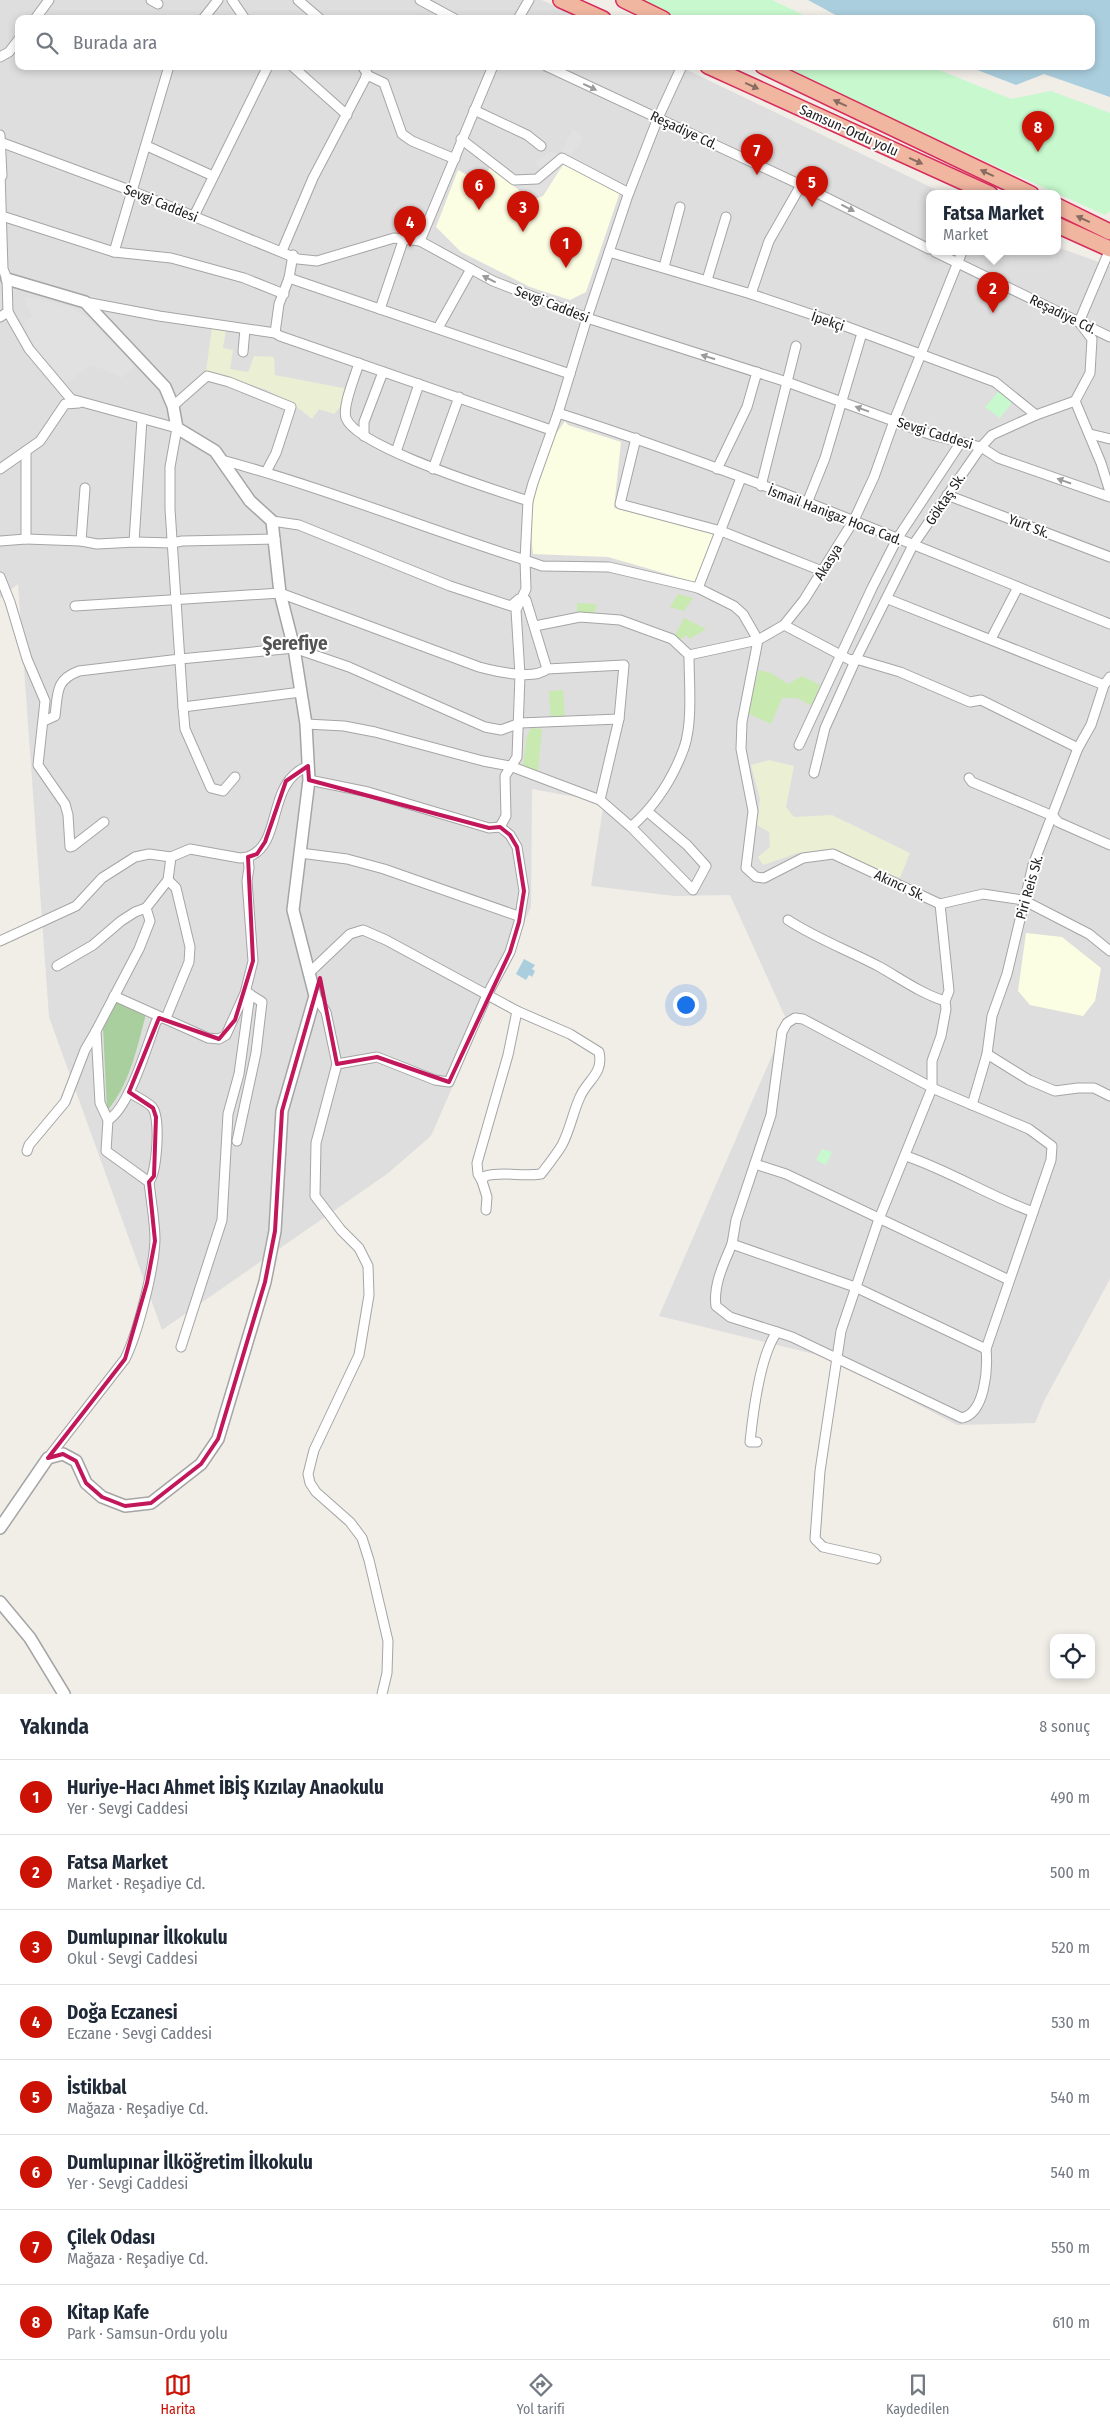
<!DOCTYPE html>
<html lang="tr">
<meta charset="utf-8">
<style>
:root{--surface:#fff;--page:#f6f6f7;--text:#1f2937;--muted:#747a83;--line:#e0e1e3;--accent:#cc1205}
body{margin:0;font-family:"Fira Sans Condensed",sans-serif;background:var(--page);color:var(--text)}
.controls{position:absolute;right:15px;bottom:15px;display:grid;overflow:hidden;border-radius:10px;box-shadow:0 2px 8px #0003}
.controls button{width:45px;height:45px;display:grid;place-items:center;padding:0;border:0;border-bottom:1px solid var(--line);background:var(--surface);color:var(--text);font:25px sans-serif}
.you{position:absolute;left:685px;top:1004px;width:18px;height:18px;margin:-12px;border:4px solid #fff;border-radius:50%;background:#1a73e8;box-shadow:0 0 0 8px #1a73e833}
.badge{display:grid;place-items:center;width:32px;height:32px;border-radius:50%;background:var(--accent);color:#fff;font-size:16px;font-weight:700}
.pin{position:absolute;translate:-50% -41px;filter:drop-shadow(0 1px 2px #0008)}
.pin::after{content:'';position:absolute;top:26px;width:18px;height:15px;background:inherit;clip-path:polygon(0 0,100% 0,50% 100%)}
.popup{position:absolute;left:926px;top:190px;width:135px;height:65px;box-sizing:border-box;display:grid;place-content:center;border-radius:10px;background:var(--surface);filter:drop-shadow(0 1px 4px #0005);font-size:16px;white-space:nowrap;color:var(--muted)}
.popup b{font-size:19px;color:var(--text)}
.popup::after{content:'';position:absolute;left:50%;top:100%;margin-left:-10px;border:10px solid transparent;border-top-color:var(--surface)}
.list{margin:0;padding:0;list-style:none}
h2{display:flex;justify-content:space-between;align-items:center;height:65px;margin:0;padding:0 20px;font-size:21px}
h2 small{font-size:16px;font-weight:400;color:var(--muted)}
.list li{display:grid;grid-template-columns:32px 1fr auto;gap:15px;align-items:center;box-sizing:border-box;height:75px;padding:0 20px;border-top:1px solid var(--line)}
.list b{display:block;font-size:19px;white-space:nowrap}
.list p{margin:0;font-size:16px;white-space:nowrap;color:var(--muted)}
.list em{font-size:16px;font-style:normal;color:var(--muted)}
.icon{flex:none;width:28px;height:28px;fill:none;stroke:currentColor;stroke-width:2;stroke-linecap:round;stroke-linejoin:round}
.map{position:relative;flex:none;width:1110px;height:1694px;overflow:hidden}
.search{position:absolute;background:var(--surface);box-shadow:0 2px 8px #0003;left:15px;right:15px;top:15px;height:55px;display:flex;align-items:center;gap:12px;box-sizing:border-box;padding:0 18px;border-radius:10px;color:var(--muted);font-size:19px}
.sheet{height:665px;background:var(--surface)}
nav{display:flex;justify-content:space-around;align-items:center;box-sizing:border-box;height:70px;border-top:1px solid var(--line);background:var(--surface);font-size:14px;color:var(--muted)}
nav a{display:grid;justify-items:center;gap:2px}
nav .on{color:var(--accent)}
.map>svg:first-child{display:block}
</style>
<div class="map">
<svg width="1110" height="1694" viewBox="0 0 1110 1694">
<rect width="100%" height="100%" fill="#f1eee8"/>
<!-- residential -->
<path fill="#dfdede" d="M 0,0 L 542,0 L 581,19 L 19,19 L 19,66 L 679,66 L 945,194 L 929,194 L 929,252 L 1057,252 L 1057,247 L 1110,266 L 1110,1279 L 1044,1401 L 1035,1423 L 957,1425 L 830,1358 L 659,1316 L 787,1021 L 730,895 L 675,896 L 591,886 L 604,802 L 532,789 L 531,907 L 431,1136 L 387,1174 L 162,1330 L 49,1017 L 18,584 L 0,598 Z"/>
<!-- education -->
<g fill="#fcfee3">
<path d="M 564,163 L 620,192 L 586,292 L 570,300 L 530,287 L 461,252 L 436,227 L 458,170 L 478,181 L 490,168 L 532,200 L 543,196 Z"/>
<path d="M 565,421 L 568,425 L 621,442 L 614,508 L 716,533 L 695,582 L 608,557 L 533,554 L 531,535 L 533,499 L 556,434 Z"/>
<path d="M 1026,933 L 1062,937 L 1101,968 L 1095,1001 L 1083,1016 L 1030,1005 L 1018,991 Z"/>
</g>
<!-- farmland -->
<g fill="#ebefd4">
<path d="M 212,328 L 226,330 L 223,348 L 233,350 L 230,369 L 248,372 L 254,356 L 274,357 L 275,375 L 348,389 L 341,406 L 334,414 L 319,409 L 312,419 L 301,410 L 267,390 L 206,371 Z"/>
<path d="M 769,760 L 794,766 L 786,807 L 794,817 L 832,815 L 910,853 L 900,878 L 831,850 L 798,853 L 763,865 L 758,857 L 770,847 L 769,832 L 757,825 L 760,799 L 751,765 Z"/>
</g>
<!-- grass -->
<g fill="#c8e9af">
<path d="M 678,594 L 693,598 L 684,611 L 670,607 Z"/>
<path d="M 577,603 L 597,604 L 594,615 L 577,614 Z"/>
<path d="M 684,618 L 706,629 L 690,639 L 686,635 L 679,641 L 674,637 Z"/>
<path d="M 759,670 L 771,673 L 788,684 L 802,676 L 820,685 L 812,706 L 797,698 L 782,698 L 771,724 L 749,714 L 753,689 Z"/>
<path d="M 563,690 L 565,718 L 551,720 L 549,691 Z"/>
<path d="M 531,728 L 542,729 L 538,771 L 523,766 L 527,736 Z"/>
</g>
<!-- forest -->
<path fill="#a9cf9e" d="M 117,1001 L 146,1014 C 137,1048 130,1084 107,1111 L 103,1027 Z"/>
<!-- park -->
<g fill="#c7f8ce">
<path d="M 640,0 L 772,0 L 812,19 L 680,19 Z"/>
<path d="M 783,66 L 929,66 L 1011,99 L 1051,91 L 1110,113 L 1110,211 L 1105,215 L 882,115 Z"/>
<path d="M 999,391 L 1009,398 L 1011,404 L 1000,418 L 985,407 Z"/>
<path d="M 822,1149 L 832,1152 L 826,1165 L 816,1160 Z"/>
</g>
<!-- parking -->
<g fill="#e1e1e1">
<path d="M 573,129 L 584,138 L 571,155 L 592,167 L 588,174 L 565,162 L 542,195 L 533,198 L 513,181 L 523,172 L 531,178 L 540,170 L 535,162 L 551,152 L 560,155 Z"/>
<path d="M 24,297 L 36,298 L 73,308 L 88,318 L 135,366 L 122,378 L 92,365 L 66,383 L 32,345 L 23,321 L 32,317 Z"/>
</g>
<!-- water -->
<g fill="#aacedd">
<path d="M 808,0 L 1110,0 L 1110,97 L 1044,74 L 1016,85 L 967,66 L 1091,66 L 1091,19 L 843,19 Z"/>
<path d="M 524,959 L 535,965 L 532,969 L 535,971 L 532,977 L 529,975 L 526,980 L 516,974 Z"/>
</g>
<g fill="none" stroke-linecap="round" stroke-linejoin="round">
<!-- minor casing -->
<g stroke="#a5a5a5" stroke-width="11">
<g id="minor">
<path d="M 151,0 L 158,4"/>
<path d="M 232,0 L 245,19"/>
<path d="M 298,0 L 320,19"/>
<path d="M 420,0 L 455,19"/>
<path d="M 35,19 L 49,0"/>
<path d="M 203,19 L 218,0"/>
<path d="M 518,19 L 529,0"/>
<path d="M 0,57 L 9,52 L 19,39"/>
<path d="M 292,66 L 347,115"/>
<path d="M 546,66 L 801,185 L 929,249"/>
<path d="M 367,75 L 384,83 L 402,134 L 412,141 L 455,159"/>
<path d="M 474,110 L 527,135 L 541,146"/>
<path d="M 0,135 L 2,176"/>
<path d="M 461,139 L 514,180 L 537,179 L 562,158 L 629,193"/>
<path d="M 0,142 L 132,191 L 298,259 L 317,261 L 394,238 L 420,241 L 493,281 L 587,318 L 787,382 L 932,435 L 981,447 L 998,458 L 1110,497"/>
<path d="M 147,146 L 213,176"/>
<path d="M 0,172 L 3,269 L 7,279 L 8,312 L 0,317"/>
<path d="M 2,216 L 114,252 L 171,258 L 244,278 L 284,294"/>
<path d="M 194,216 L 268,66"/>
<path d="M 420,241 L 493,66"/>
<path d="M 282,251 L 313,178 L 365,79 L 367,73 L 362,66"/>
<path d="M 114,252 L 169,66"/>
<path d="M 609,252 L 751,294 L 837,323 L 995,382 L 1036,415"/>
<path d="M 935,252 L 1110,337"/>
<path d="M 962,252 L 894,421 L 874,477 L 854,520 L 804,600 L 784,625 L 758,640 L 742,722 L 741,749 L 753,811 L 746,868 L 756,877 L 764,878 L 803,858 L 833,854 L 940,904 L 983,894 L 1023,900 L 1089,934 L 1110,951"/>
<path d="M 664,267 L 680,207"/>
<path d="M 289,278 L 570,374"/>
<path d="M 707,280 L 726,217"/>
<path d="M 751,294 L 769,241 L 801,185"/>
<path d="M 85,302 L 159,316 L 275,333 L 280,336 L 551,430"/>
<path d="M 380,309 L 404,238"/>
<path d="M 8,312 L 29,349 L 71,399 L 177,428 L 170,467 L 170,509 L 183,707 L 185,729 L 211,788 L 223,791 L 235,777"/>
<path d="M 438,328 L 471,269"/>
<path d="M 275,333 L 279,304 L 289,278 L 293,255"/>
<path d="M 243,352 L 245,329"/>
<path d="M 359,363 C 355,377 342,406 346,418 C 356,447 496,490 528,501"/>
<path d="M 1075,401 L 1101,463 L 1110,492"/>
<path d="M 173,406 L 207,376 L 229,382 L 291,407 L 276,453 L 266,472"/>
<path d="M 558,413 C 746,473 927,551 1110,624"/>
<path d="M 1090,434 L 1110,439"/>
<path d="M 364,436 L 364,422 L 383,372"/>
<path d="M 636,438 L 620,504 L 721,531 L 822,571"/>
<path d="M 26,451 L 26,539 L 81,541 L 97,544 L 136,542 L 172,543 L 182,541 L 275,539"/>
<path d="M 396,452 L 419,384"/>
<path d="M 222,460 C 325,488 424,528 525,560 L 528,501 L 533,483 L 558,413 L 587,318 L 628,195 L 658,118 L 682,66"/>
<path d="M 0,469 L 40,441 L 65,404 L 79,403"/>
<path d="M 433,469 L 459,397"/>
<path d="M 717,469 L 747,407 L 757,372"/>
<path d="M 761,486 L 796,346"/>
<path d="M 947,495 L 1110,557"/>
<path d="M 807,503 L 825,458 L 862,333"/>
<path d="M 272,521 L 299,525 L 450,586 L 511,606 L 519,599 L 526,600 L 547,669"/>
<path d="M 0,541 L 26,539"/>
<path d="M 81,541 L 85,488"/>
<path d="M 134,542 L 142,419"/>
<path d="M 0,577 L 10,602 L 27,659 L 45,701 L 38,765 L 65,804 L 68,815 L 70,847 L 73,846 L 104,822"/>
<path d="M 698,588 L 741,478"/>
<path d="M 888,599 L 1104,685"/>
<path d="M 75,606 L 280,593 L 479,667 C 495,671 533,681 547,669 L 624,665 L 619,719 L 600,800"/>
<path d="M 784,625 L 850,660 L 856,659 L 900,672 L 970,702 L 981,700 L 1078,748"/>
<path d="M 535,626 L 580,617 L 620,620 L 672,639 L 689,655 C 689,683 693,722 684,748 C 673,778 655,806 631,827"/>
<path d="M 991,639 L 1018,587"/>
<path d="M 183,707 L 301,692"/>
<path d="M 44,721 L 55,716 C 58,693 55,680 79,671 L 180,659 L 294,648 L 349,667 L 485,727 L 501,730 L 520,723 L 619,719"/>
<path d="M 306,724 L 344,726 L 375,732 L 483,761 L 510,766 L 600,800 L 631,827 L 693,890 L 706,866 L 687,845 L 648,812"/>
<path d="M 799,745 L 872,588 L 897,539 L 961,442"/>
<path d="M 814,773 L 825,728 L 856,659 L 913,545 L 981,447 L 992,435 L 1036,415 L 1075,401 L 1090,373 L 1092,339 L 1079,322 L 1110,249"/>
<path d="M 969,778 L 972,782 L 1053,816 L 1058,822 L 1110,845"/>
<path d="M 309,780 L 368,792 L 489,828 L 500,827 L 510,835 L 517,847 L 524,891 L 519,922 L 510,952 L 487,995 L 449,1082 L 435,1080 L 377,1057 L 337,1064"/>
<path d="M 500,827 L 506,816 L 505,776 L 517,757 L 520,675 L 516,610 L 526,589 L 525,560 L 542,566 L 609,567 L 698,588 L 734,606 L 743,614 L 758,640 L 689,655"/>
<path d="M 300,853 L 347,859 L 384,869 L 518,916"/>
<path d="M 248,857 C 284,844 265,783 308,766"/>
<path d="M 146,908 L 150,921 L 139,949 L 96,1031 L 100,1103 L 108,1120 L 106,1151 L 149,1182"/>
<path d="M 788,920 C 817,939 850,951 880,967 C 901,979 922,994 945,1001"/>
<path d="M 0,941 L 76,906 L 102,878 L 135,857 L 149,854 L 171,857 L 190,849 L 240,858 L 248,857 L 249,868 L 247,881 L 253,961 L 245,993 L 226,1035 L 219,1039 L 208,1038 L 114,996"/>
<path d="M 57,966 L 93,945 L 121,921 L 135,912 L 146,908 L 168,880"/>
<path d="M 309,973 L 350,934 L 363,930 L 386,940 L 517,1011 L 570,1034 L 599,1052 C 604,1074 587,1080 580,1097 C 573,1112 570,1130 562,1145 C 556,1155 548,1165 541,1174 C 520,1177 505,1171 485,1176 L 482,1181 L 487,1197 L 486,1210"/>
<path d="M 315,996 L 326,1012 L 337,1064 L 316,1143 L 315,1196 L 341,1230 L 359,1248 L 368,1266 L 369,1295 L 359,1355 L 314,1450 L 308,1474 L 310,1483 L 316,1492 L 350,1522 L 362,1538 L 369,1560 L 388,1641 L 387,1673 L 382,1694"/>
<path d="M 166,1018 L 189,962 L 190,947 L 176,888 L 168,880 L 171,857"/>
<path d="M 987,1054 L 1029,1080 L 1055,1091 L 1078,1088 L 1094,1088 L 1110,1096"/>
<path d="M 931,1087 L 803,1019 L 795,1018 L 787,1023 L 782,1032 L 771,1115 L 736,1220 L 732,1244 L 855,1287 L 986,1349 L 1051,1160 L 1052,1146 L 1029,1129 L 932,1088"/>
<path d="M 972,1105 L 987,1054 L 992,1016 L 1007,974 L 1033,865 L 1078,748 L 1091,725 L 1104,685 L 1110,677"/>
<path d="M 108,1120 C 129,1108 147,1046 156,1022 L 159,1018 L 166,1018"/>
<path d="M 237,1141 L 256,1053 L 262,1002 L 246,992"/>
<path d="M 27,1151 L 29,1145 L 65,1102 L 85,1050 L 96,1031"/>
<path d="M 906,1156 C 950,1171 989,1196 1033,1212"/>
<path d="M 755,1164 L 786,1174 L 1009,1280"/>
<path d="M 482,1181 L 478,1174 L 477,1163 L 508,1055 L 517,1011"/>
<path d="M 732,1244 C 724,1263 713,1285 716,1306 L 730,1317 L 777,1332"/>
<path d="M 181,1347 L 222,1220 L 228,1114 L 239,1074 L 250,994"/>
<path d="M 757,1442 L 750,1442 C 753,1413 760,1355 777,1332 L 792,1337 L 962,1418 C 985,1413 988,1369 986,1349"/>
<path d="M 48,1458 L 125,1359 C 138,1333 154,1269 155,1240 C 155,1221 151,1201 149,1182 C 157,1172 161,1117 152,1107 C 146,1101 136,1097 129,1092"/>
<path d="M 876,1559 L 823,1547 L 815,1539 L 820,1471 L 841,1331 L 879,1219 L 932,1088 L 932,1061 L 941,1036 L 946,1009 L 945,1001 L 949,991 L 940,904"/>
</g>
</g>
<!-- tertiary casing -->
<g stroke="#a5a5a5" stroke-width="14">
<g id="tertiary">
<path d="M 0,1528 L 48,1458 L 63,1454 L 76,1461 L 86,1483 L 102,1497 L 125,1506 L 151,1503 L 201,1464 L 218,1439 L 265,1282 L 275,1231 L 282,1111 L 315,996 L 293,910 L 309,780 L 306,724 L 294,648 L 280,593 L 272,521 L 250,501 L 215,451 L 177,428 L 173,406 L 165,387 L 85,302 L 7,279"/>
<path d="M 0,1602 L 30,1638 L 64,1694"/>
</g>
</g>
<!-- trunk casing -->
<g stroke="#d72c5c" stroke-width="18">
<g id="trunk">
<path d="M 561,0 L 603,19"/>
<path d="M 624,0 L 663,19"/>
<path d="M 708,66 L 990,194"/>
<path d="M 763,66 L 1031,194"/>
<path d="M 1057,206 L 1110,232"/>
<path d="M 1057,225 L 1110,249"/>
</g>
</g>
<!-- minor -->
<use href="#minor" stroke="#fff" stroke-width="9"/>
<!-- tertiary -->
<use href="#tertiary" stroke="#fff" stroke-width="11"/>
<!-- trunk -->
<use href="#trunk" stroke="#f0b6a0" stroke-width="15"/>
</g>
<!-- one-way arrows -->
<defs><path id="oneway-solid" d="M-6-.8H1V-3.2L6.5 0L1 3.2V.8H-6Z" transform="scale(1.25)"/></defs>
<g fill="#886c60">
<use href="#oneway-solid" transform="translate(752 86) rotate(24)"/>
<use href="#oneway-solid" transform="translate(840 103) rotate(-155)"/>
<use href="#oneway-solid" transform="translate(916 161) rotate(24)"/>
<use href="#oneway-solid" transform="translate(987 173) rotate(-155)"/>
<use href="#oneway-solid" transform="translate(1083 219) rotate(-155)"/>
</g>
<g fill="#9b9b9b">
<use href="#oneway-solid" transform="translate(590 87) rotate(25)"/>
<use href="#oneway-solid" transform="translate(848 208) rotate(27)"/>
<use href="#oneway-solid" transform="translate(489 279) rotate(-153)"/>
<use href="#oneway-solid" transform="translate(708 357) rotate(-162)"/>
<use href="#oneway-solid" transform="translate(862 409) rotate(-160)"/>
<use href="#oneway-solid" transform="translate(1064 481) rotate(-161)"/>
</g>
<!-- marked area -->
<path fill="none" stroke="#c2185b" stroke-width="4" stroke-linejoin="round" d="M 308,766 L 309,780 L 489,828 L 500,827 L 510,835 L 517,847 L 524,891 L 519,922 L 510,952 L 449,1082 L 377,1057 L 337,1064 L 320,978 L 282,1111 L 275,1231 L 265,1282 L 218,1439 L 201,1464 L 151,1503 L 125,1506 L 102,1497 L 86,1483 L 76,1461 L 63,1454 L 48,1458 L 125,1359 L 147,1283 L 155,1241 L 149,1182 L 154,1176 L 156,1117 L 153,1108 L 129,1092 L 159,1018 L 219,1039 L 235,1020 L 253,961 L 248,857 L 257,854 L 265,842 L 286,781 Z"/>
<g text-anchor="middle" stroke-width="4" stroke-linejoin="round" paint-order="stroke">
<!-- street labels -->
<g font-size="14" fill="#212121" stroke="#fff">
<text transform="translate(684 130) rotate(25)" y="5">Reşadiye Cd.</text>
<text transform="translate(849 130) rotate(24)" y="5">Samsun-Ordu yolu</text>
<text transform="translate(161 203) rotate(22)" y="5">Sevgi Caddesi</text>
<text transform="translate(552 304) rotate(21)" y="5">Sevgi Caddesi</text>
<text transform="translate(1063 314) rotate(26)" y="5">Reşadiye Cd.</text>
<text transform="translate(828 321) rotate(19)" y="5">İpekçi</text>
<text transform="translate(935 433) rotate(17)" y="5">Sevgi Caddesi</text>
<text transform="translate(945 499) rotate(-56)" y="5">Göktaş Sk.</text>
<text transform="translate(835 515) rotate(21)" y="5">İsmail Hanigaz Hoca Cad.</text>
<text transform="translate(1029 526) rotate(21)" y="5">Yurt Sk.</text>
<text transform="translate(828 562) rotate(-58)" y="5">Akasya</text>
<text transform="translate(900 885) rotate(25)" y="5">Akıncı Sk.</text>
<text transform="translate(1029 887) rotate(-74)" y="5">Piri Reis Sk.</text>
</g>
<!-- district labels -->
<g font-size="19" font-weight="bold" fill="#545454" stroke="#fff">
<text x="295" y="650">Şerefiye</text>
</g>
</g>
</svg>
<div class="controls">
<button><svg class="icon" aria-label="locate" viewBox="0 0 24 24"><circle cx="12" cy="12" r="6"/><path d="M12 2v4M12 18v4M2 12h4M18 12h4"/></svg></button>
</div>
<div class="you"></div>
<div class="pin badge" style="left:566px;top:268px">1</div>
<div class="pin badge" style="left:993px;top:313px">2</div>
<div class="popup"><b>Fatsa Market</b>Market</div>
<div class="pin badge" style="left:523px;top:232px">3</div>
<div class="pin badge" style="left:410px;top:247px">4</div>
<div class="pin badge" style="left:812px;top:207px">5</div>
<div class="pin badge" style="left:479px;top:210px">6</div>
<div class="pin badge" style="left:757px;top:175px">7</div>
<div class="pin badge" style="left:1038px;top:152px">8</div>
<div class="search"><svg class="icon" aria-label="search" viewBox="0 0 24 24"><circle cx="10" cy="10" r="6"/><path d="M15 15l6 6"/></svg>Burada ara</div>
</div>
<section class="sheet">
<h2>Yakında<small>8 sonuç</small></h2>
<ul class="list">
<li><span class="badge">1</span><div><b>Huriye-Hacı Ahmet İBİŞ Kızılay Anaokulu</b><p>Yer · Sevgi Caddesi</p></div><em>490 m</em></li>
<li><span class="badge">2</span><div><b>Fatsa Market</b><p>Market · Reşadiye Cd.</p></div><em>500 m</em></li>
<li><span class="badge">3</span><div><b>Dumlupınar İlkokulu</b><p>Okul · Sevgi Caddesi</p></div><em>520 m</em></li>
<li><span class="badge">4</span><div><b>Doğa Eczanesi</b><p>Eczane · Sevgi Caddesi</p></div><em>530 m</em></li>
<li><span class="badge">5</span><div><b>İstikbal</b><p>Mağaza · Reşadiye Cd.</p></div><em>540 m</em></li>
<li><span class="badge">6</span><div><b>Dumlupınar İlköğretim İlkokulu</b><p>Yer · Sevgi Caddesi</p></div><em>540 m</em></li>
<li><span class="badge">7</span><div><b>Çilek Odası</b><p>Mağaza · Reşadiye Cd.</p></div><em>550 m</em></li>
<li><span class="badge">8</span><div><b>Kitap Kafe</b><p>Park · Samsun-Ordu yolu</p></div><em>610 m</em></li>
</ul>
</section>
<nav>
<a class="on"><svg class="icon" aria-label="map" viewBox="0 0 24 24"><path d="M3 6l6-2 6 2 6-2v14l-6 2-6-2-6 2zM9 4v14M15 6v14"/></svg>Harita</a>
<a><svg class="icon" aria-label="directions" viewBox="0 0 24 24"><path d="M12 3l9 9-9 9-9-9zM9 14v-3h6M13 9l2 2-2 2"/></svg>Yol tarifi</a>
<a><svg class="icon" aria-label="saved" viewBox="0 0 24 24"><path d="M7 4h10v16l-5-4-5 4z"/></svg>Kaydedilen</a>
</nav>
